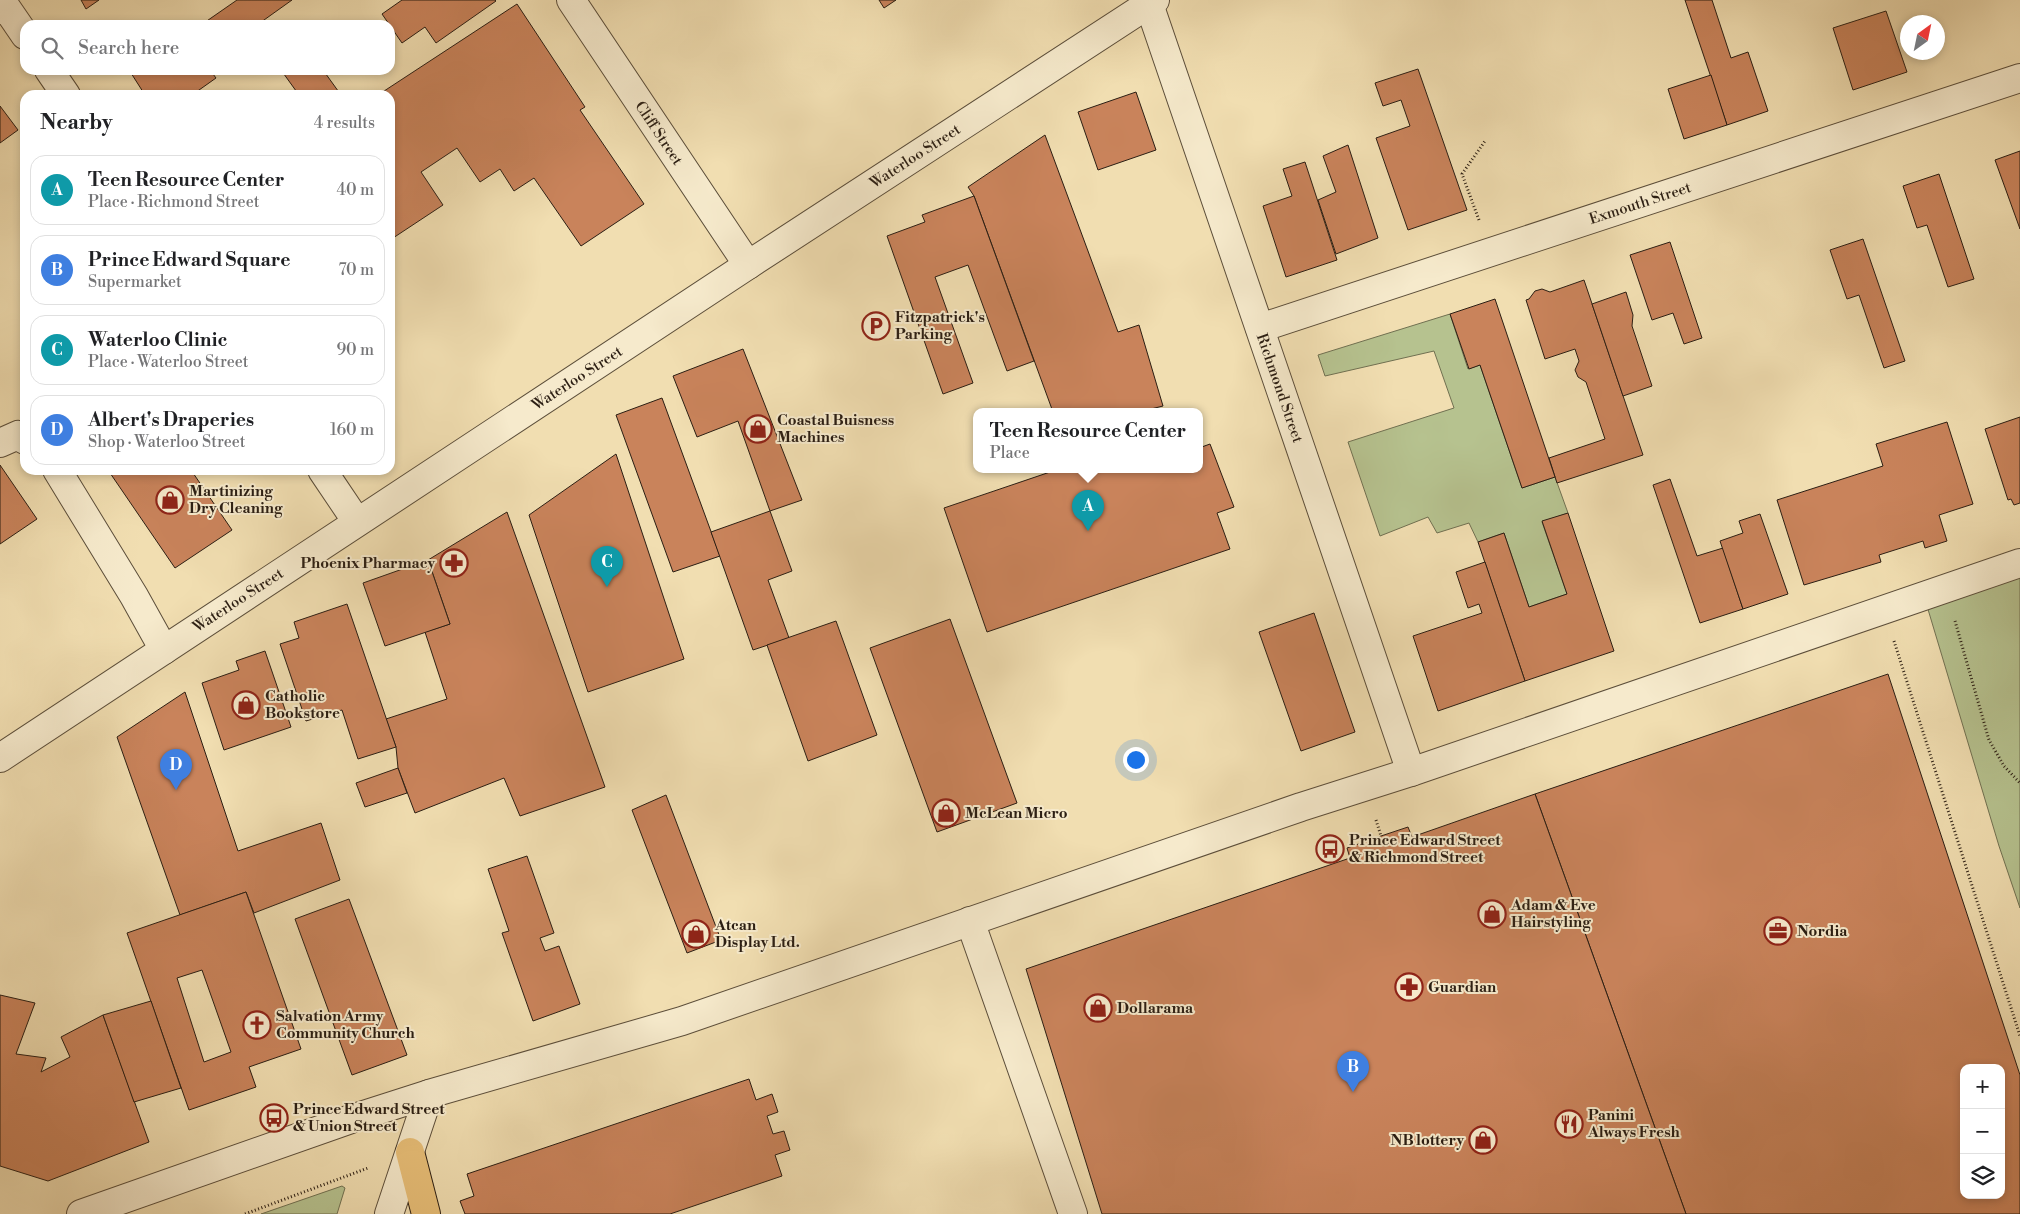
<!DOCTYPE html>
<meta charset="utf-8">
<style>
:root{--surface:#fff;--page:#f6f6f6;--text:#202124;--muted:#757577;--line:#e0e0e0;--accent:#0f766e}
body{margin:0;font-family:"Libre Bodoni",serif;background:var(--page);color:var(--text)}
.controls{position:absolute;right:15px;bottom:15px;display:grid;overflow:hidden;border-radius:10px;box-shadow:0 2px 8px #0003}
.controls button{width:45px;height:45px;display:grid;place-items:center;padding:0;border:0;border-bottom:1px solid var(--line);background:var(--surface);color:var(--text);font:25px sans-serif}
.compass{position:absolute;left:1900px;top:15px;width:45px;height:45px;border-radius:50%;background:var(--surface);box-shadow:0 2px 8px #0003;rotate:33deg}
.you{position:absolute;left:1135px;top:759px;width:18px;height:18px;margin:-12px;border:4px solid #fff;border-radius:50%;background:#1a73e8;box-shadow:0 0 0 8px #1a73e833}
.badge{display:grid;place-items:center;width:32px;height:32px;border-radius:50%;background:var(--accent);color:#fff;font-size:16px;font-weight:700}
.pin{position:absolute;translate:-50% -41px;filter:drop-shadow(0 1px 2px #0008)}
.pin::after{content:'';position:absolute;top:26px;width:18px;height:15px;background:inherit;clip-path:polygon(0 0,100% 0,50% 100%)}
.popup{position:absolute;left:973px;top:408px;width:230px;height:65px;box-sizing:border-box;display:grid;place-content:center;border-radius:10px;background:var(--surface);filter:drop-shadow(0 1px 4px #0005);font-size:16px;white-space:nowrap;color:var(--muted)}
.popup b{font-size:19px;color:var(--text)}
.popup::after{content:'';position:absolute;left:50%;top:100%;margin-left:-10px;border:10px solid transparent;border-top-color:var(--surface)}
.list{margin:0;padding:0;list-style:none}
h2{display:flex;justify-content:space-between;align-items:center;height:65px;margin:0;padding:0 20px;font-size:21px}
h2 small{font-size:16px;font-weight:400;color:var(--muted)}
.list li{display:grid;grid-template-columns:32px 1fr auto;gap:15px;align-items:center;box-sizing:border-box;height:70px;margin:0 10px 10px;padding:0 10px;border:1px solid var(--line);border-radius:15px}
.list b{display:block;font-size:19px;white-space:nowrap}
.list p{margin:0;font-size:16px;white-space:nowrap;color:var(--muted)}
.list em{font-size:16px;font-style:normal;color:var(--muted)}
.icon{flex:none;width:28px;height:28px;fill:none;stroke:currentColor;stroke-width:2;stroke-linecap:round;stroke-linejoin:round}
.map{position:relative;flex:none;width:2020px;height:1214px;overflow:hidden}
.search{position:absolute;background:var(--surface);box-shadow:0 2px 8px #0003;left:20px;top:20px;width:375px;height:55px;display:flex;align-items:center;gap:12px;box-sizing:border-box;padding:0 18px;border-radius:15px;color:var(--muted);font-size:19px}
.panel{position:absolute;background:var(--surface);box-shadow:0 2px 8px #0003;left:20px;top:90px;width:375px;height:385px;border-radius:15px}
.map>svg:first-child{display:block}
</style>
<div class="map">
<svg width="2020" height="1214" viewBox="0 0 2020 1214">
<rect width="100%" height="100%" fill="#f1deb1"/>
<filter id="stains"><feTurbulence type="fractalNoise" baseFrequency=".004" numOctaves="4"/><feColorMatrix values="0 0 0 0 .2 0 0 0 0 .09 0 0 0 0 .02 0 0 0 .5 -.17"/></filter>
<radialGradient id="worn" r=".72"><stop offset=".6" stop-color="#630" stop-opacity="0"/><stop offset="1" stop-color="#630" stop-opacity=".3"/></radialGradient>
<!-- green -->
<g fill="#b6c28f" stroke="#707051">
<path d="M 1450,314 L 1468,369 L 1480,365 L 1522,488 L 1555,477 L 1568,513 L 1542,522 L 1567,594 L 1529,607 L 1504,533 L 1478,542 L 1469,523 L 1437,533 L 1428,517 L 1380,536 L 1348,442 L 1454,408 L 1434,351 L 1325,376 L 1318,355 Z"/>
<path d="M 2020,563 L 2020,908 L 1999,846 L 1924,596 Z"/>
<path d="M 342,1186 L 345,1188 L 337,1214 L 261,1214 Z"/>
</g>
<!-- building -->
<g fill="#c9835b" stroke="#2b1e13" fill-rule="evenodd">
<path d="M 81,0 L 99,0 L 86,9 Z"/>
<path d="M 237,0 L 292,0 L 257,25 L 201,25 Z"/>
<path d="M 402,0 L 495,0 L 496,1 L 436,43 L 425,27 L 402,43 L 382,14 Z"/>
<path d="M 879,0 L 896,0 L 884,8 Z"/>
<path d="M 1685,0 L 1712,0 L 1731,58 L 1748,52 L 1768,111 L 1727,125 Z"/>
<path d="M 517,4 L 585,107 L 580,110 L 644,204 L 581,246 L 534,178 L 514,191 L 500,169 L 480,182 L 457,148 L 421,172 L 443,205 L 390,240 L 390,95 L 378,95 Z"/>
<path d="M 1886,11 L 1907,72 L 1853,90 L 1833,28 Z"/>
<path d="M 1418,69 L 1467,210 L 1408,230 L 1376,138 L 1410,126 L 1401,100 L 1383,106 L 1375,83 Z"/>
<path d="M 135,70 L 210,70 L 216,78 L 192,95 L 145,95 L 131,73 Z"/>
<path d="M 281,70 L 323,70 L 341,95 L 299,95 Z"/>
<path d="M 1711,75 L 1727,125 L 1684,139 L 1668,89 Z"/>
<path d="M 1136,92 L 1156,150 L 1098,170 L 1078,112 Z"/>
<path d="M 0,106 L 18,130 L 0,143 Z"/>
<path d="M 1045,135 L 1118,332 L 1139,325 L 1163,406 L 1139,412 L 1053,412 L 974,196 L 968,187 Z"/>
<path d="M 1348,145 L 1378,238 L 1336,254 L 1318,200 L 1336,192 L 1323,156 Z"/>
<path d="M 2020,151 L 2020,229 L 1995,160 Z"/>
<path d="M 1305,162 L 1337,260 L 1286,277 L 1263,206 L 1292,196 L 1283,169 Z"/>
<path d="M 1939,174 L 1974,279 L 1948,287 L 1927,225 L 1917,228 L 1903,186 Z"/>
<path d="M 974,196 L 1034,361 L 1007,371 L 968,265 L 935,277 L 973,383 L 943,394 L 887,236 L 925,222 L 922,215 Z"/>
<path d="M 1863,239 L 1905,361 L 1884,368 L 1859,295 L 1847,299 L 1830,250 Z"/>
<path d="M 1670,242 L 1702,338 L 1684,344 L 1673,313 L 1652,320 L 1630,255 Z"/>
<path d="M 1584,280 L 1643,455 L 1557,483 L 1549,458 L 1605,439 L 1586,382 L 1578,377 L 1575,370 L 1579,361 L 1575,349 L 1545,359 L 1526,300 L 1529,299 L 1535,291 L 1542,289 L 1550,292 Z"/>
<path d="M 1626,292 L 1633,315 L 1632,326 L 1652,386 L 1623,396 L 1592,304 Z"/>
<path d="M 1495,299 L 1555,477 L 1522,488 L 1480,365 L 1469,369 L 1450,314 Z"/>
<path d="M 743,349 L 802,500 L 770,511 L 738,421 L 697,437 L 673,376 Z"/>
<path d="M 662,398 L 720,556 L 673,572 L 616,415 Z"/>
<path d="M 2020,417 L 2020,503 L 2014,505 L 2011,499 L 2008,500 L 1985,429 Z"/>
<path d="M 1947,422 L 1973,504 L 1939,515 L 1947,541 L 1925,548 L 1923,541 L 1879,555 L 1881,562 L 1804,585 L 1777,500 L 1883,466 L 1876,444 Z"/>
<path d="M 1210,444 L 1234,507 L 1217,513 L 1230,549 L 987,632 L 944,508 L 1056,470 L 1199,470 L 1199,448 Z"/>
<path d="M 616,454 L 684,659 L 588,692 L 529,515 Z"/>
<path d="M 0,465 L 37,519 L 0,544 Z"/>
<path d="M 108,470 L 191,470 L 232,530 L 175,568 Z"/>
<path d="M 1670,479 L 1697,556 L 1723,548 L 1743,609 L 1700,623 L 1653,485 Z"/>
<path d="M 770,511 L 792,571 L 768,580 L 789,638 L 753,650 L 711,532 Z"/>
<path d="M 507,512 L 605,787 L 520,816 L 504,778 L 415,813 L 398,768 L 396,747 L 386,719 L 447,699 L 425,632 L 450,624 L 428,560 Z"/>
<path d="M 1568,513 L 1614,651 L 1525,681 L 1478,542 L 1504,533 L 1529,607 L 1567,594 L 1542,521 Z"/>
<path d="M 1760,514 L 1788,594 L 1743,609 L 1720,541 L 1743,533 L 1739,521 Z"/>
<path d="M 428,560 L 450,624 L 385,646 L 363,583 Z"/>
<path d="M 1485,562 L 1525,681 L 1438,711 L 1413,636 L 1482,613 L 1479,604 L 1468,608 L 1456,572 Z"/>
<path d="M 347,604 L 396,747 L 358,759 L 342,710 L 306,721 L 280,644 L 299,638 L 294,622 Z"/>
<path d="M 1314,613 L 1355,732 L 1301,751 L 1259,632 Z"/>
<path d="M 950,619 L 1017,803 L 937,832 L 870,648 Z"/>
<path d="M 836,621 L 877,735 L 808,761 L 767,645 Z"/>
<path d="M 265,651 L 291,727 L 224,750 L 202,683 L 239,670 L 236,661 Z"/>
<path d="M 1888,674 L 2020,1075 L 2020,1214 L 1686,1214 L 1535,794 ZM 1964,1068 L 2001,1068 L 2001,1195 L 1964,1195 Z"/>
<path d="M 185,692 L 238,851 L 321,823 L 340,880 L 254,913 L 246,892 L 180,915 L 117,737 Z"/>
<path d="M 398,768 L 407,793 L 365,807 L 356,783 Z"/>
<path d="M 1535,794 L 1686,1214 L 1102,1214 L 1026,969 L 1350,858 L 1347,848 L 1381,836 L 1408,827 L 1412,837 Z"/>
<path d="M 666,795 L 721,940 L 687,953 L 632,810 Z"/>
<path d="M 527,856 L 554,933 L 540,938 L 545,951 L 559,946 L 580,1004 L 533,1021 L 502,933 L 509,931 L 488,869 Z"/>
<path d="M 246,892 L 301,1049 L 249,1067 L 256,1087 L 189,1110 L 127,933 ZM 202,970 L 231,1052 L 204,1062 L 177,978 Z"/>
<path d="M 349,899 L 407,1055 L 352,1075 L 295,919 Z"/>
<path d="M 0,995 L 35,1003 L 16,1054 L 46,1058 L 41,1072 L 70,1057 L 61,1037 L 103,1015 L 149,1142 L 48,1181 L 0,1166 Z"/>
<path d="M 151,1001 L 181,1088 L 134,1102 L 103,1015 Z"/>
<path d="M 749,1079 L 756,1100 L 772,1094 L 778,1112 L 767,1116 L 773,1134 L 784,1131 L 790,1150 L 775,1155 L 782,1176 L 670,1214 L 465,1214 L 460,1201 L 474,1196 L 467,1174 Z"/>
</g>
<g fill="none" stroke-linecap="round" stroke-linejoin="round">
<!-- minor casing -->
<g stroke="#5c4e3a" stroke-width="30">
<g id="minor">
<path d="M 1,0 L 25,35"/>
<path d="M 571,0 L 748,265"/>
<path d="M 1149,4 L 1411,772"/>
<path d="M 49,70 L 66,95"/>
<path d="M 1260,328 L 2020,78"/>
<path d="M 0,443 L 18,435 L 25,440"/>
<path d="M 57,470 L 134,596 L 164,650"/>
<path d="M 322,470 L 357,522"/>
<path d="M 0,758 L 748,265 L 1155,0"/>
<path d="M 970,921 L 1073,1214"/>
<path d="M 81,1214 L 351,1119 L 429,1094 L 682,1021 L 1301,807 L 1411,772 L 2020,563"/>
<path d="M 389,1214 L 429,1094"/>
</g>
</g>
<!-- major casing -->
<g stroke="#2b1e13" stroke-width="30">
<path id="major" d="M 410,1152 L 426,1214"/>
</g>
<!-- path -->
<g stroke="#2b1e13" stroke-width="3" stroke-dasharray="1 2.5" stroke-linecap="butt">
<path d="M 1479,220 L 1462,174 L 1485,141"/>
<path d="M 1955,621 L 1989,740 L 2004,766 L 2020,783"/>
<path d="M 1894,641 L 2020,1036"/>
<path d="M 1376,820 L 1381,836"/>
<path d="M 245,1214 L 368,1168"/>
</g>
<!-- minor -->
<use href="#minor" stroke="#f6eacc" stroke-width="28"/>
<!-- major -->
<use href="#major" stroke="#e8bf78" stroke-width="28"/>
</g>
<!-- icons -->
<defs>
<g id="parking-ring" transform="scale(1.4375)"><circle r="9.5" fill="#f6eacc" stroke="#8f2418" stroke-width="1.5"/><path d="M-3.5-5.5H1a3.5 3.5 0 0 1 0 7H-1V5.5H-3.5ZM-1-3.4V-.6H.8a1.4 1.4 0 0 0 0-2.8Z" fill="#8f2418"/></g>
<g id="shop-ring" transform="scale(1.4375)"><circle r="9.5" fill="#f6eacc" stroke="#8f2418" stroke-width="1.5"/><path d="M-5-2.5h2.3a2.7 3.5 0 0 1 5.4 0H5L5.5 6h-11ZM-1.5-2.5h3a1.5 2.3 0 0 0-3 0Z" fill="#8f2418"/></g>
<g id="pharmacy-ring" transform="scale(1.4375)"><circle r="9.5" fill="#f6eacc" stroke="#8f2418" stroke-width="1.5"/><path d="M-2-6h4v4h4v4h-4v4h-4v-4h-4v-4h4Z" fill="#8f2418"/></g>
<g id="bus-ring" transform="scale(1.4375)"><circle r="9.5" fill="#f6eacc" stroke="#8f2418" stroke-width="1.5"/><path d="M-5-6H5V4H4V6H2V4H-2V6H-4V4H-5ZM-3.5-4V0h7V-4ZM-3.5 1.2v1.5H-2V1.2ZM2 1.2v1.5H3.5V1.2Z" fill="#8f2418"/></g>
<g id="office-ring" transform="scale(1.4375)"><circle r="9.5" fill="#f6eacc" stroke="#8f2418" stroke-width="1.5"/><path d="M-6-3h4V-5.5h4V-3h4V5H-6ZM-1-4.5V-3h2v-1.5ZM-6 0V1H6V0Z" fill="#8f2418"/></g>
<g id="church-ring" transform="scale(1.4375)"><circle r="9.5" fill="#f6eacc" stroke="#8f2418" stroke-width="1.5"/><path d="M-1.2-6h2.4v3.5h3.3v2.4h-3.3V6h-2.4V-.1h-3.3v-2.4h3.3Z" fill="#8f2418"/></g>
<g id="restaurant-ring" transform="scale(1.4375)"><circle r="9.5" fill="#f6eacc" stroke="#8f2418" stroke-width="1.5"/><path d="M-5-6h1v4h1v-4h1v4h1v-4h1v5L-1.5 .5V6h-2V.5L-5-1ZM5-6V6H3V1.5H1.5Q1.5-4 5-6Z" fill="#8f2418"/></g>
</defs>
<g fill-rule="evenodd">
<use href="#parking-ring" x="876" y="326"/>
<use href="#shop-ring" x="758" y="429"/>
<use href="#shop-ring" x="170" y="500"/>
<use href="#pharmacy-ring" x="454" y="563"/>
<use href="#shop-ring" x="246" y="705"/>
<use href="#shop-ring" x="946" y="813"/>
<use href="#bus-ring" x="1330" y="849"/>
<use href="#shop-ring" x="1492" y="914"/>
<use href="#office-ring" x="1778" y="931"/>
<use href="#shop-ring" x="696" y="934"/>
<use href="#pharmacy-ring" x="1409" y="987"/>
<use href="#shop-ring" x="1098" y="1008"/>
<use href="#church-ring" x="257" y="1025"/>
<use href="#bus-ring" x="274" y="1118"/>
<use href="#restaurant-ring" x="1569" y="1124"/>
<use href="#shop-ring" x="1483" y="1140"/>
</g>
<g text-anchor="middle" stroke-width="4" stroke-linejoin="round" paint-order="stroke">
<!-- street labels -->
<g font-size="15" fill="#2b1e13" stroke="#f6eacc">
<text transform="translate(659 133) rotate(56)" y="5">Cliff Street</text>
<text transform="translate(915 156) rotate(-33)" y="5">Waterloo Street</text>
<text transform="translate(1640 203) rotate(-18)" y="5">Exmouth Street</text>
<text transform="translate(577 378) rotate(-33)" y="5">Waterloo Street</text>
<text transform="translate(1280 388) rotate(71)" y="5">Richmond Street</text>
<text transform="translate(238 600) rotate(-33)" y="5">Waterloo Street</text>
</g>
<!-- poi labels -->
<g font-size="15" font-weight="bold" fill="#2b1e13" stroke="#f6eacc" text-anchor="start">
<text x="895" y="322">Fitzpatrick's<tspan x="895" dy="17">Parking</tspan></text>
<text x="777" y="425">Coastal Buisness<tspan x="777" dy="17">Machines</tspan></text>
<text x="189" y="496">Martinizing<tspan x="189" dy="17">Dry Cleaning</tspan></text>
<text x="435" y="568" text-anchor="end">Phoenix Pharmacy</text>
<text x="265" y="701">Catholic<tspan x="265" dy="17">Bookstore</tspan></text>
<text x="965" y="818">McLean Micro</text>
<text x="1349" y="845">Prince Edward Street<tspan x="1349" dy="17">&amp; Richmond Street</tspan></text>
<text x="1511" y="910">Adam &amp; Eve<tspan x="1511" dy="17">Hairstyling</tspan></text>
<text x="715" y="930">Atcan<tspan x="715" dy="17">Display Ltd.</tspan></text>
<text x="1797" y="936">Nordia</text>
<text x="1428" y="992">Guardian</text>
<text x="1117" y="1013">Dollarama</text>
<text x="276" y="1021">Salvation Army<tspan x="276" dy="17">Community Church</tspan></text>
<text x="293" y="1114">Prince Edward Street<tspan x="293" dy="17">&amp; Union Street</tspan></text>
<text x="1588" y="1120">Panini<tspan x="1588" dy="17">Always Fresh</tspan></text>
<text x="1464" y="1145" text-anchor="end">NB lottery</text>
</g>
</g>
<rect width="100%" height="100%" filter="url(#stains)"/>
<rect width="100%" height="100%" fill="url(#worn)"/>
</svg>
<div class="controls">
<button>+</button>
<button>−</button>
<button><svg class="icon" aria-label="layers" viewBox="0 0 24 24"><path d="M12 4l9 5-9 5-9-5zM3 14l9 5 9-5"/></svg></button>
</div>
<svg class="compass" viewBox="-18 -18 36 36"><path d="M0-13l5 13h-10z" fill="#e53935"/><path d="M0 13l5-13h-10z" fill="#757577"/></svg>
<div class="you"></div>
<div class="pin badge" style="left:1088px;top:531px;background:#0f9aa8">A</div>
<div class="popup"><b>Teen Resource Center</b>Place</div>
<div class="pin badge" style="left:1353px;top:1092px;background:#3f7fe0">B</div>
<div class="pin badge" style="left:607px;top:587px;background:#0f9aa8">C</div>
<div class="pin badge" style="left:176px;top:790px;background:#3f7fe0">D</div>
<div class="search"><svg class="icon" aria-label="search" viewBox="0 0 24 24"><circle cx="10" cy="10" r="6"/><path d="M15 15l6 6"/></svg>Search here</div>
<section class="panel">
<h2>Nearby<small>4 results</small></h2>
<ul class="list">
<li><span class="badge" style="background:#0f9aa8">A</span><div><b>Teen Resource Center</b><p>Place · Richmond Street</p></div><em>40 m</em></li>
<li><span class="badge" style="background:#3f7fe0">B</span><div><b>Prince Edward Square</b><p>Supermarket</p></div><em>70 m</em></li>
<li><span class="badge" style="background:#0f9aa8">C</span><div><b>Waterloo Clinic</b><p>Place · Waterloo Street</p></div><em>90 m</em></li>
<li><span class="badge" style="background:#3f7fe0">D</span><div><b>Albert's Draperies</b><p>Shop · Waterloo Street</p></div><em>160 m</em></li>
</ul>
</section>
</div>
